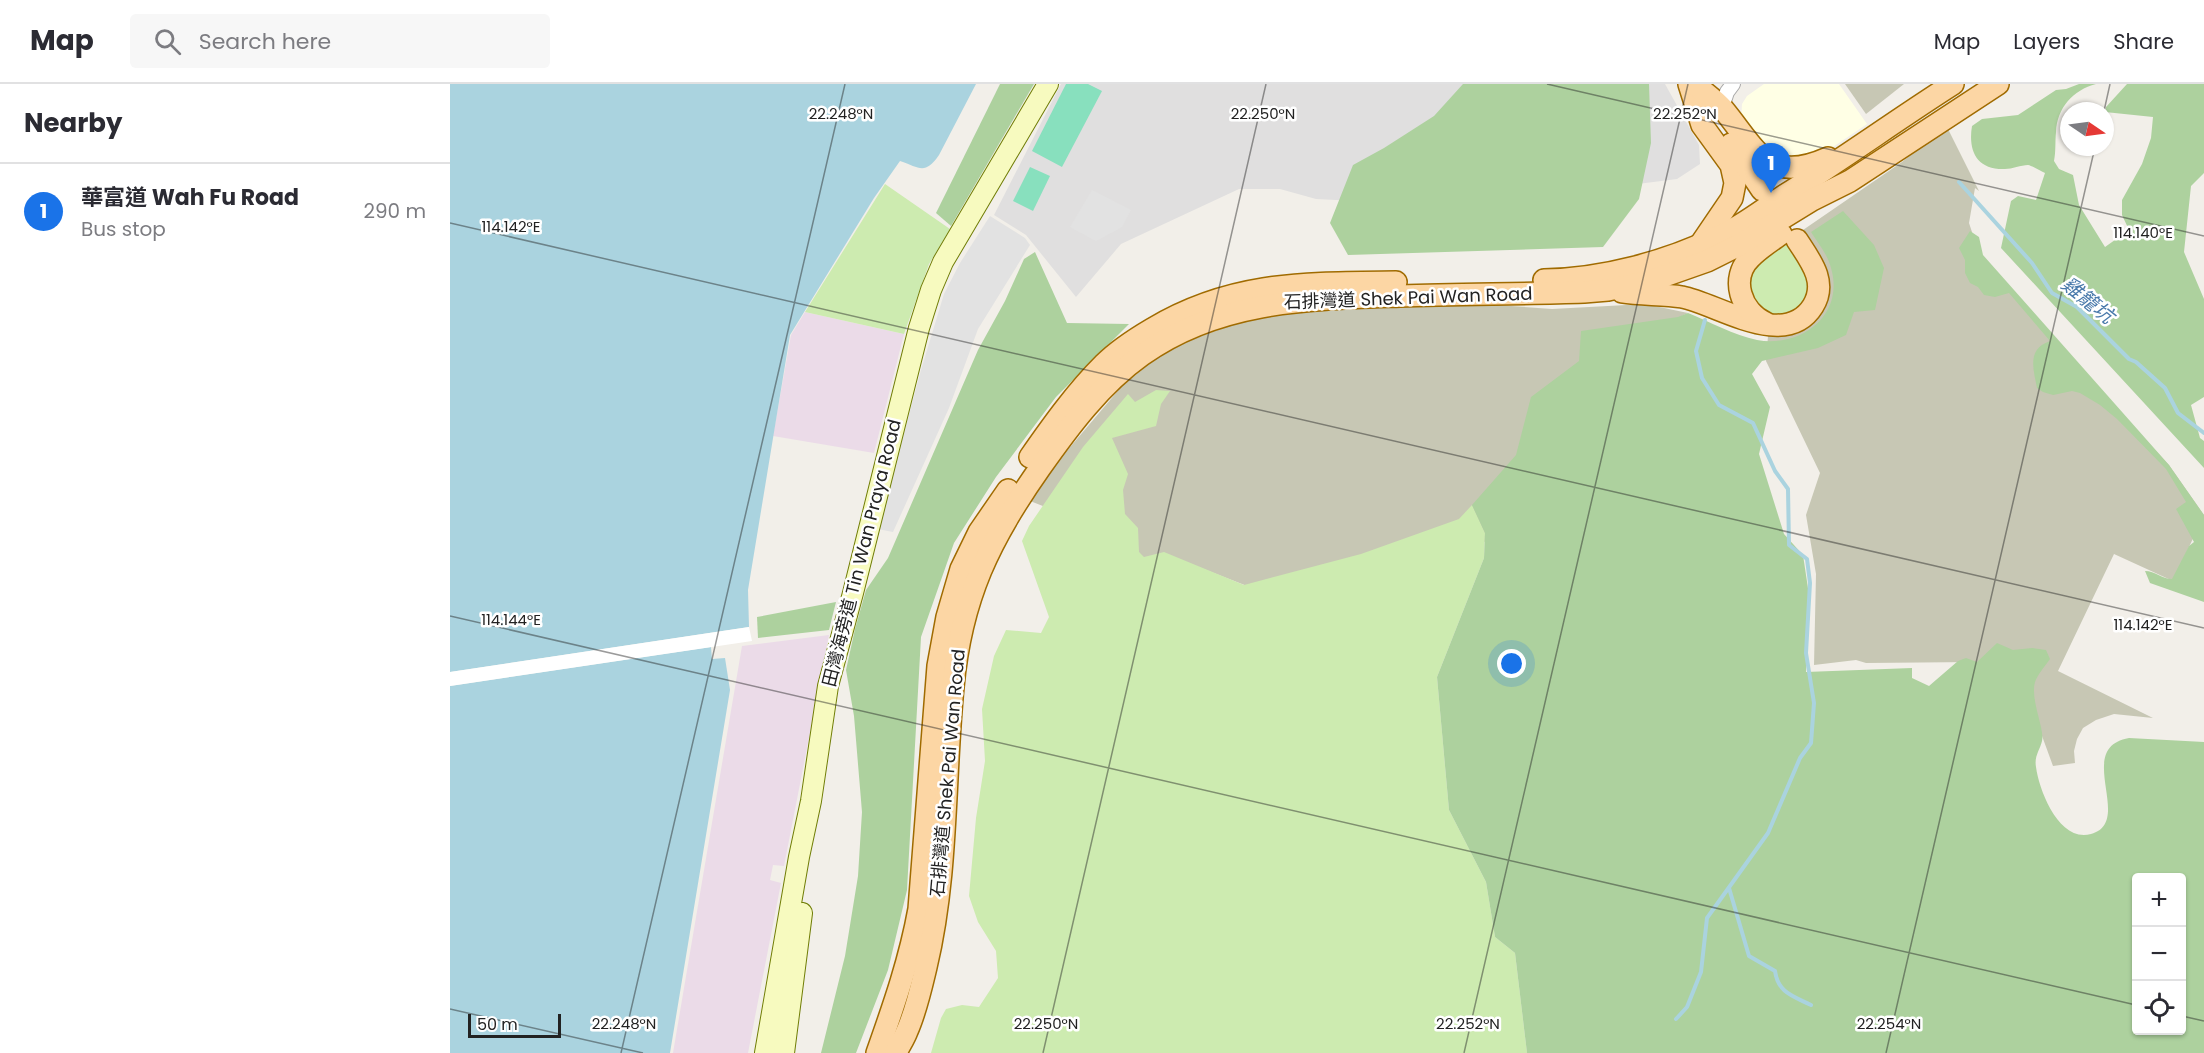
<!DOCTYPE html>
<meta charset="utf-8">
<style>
:root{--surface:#fff;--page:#f7f7f7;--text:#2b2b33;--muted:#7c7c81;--line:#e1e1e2;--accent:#1a73e8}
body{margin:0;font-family:Poppins,"Noto Sans TC",sans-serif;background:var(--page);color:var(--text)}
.controls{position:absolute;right:18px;bottom:18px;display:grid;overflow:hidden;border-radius:6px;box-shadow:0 2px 4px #0004}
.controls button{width:54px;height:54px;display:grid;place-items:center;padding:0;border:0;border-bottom:2px solid var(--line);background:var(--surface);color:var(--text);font:30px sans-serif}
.compass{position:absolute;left:1610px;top:18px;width:54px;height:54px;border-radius:50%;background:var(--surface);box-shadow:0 2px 4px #0004;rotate:103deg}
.scale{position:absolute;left:18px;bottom:15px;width:93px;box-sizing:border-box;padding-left:6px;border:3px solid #222;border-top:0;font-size:16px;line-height:21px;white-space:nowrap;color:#222;-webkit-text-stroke:4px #fff;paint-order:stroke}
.you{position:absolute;left:1062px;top:580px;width:21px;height:21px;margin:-15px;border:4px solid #fff;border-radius:50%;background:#1a73e8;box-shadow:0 0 0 9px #1a73e833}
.badge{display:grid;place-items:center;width:39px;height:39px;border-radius:50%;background:var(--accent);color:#fff;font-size:20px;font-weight:700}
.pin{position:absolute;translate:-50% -50px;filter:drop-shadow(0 2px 3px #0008)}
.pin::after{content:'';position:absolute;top:32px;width:21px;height:18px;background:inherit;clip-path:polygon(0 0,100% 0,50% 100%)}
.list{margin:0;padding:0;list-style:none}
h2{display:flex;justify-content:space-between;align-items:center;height:78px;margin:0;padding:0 24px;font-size:26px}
h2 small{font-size:20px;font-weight:400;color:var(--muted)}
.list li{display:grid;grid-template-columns:39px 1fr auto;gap:18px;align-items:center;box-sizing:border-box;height:96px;padding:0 24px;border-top:2px solid var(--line)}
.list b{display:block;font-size:22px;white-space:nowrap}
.list p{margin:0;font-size:20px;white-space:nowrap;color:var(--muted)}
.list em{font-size:20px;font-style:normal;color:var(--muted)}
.icon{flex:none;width:33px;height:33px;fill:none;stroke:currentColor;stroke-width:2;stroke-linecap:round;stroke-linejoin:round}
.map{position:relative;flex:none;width:1754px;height:969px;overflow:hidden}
header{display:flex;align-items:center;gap:36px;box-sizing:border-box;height:84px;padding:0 30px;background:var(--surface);border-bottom:2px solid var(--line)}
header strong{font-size:28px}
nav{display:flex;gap:33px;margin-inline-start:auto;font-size:21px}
.search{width:420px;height:54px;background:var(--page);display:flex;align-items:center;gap:15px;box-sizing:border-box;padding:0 21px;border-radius:6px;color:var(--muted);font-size:22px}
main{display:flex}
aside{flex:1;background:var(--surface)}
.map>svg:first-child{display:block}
</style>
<header>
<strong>Map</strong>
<div class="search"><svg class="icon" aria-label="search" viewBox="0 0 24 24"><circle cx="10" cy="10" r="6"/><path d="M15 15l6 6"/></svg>Search here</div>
<nav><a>Map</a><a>Layers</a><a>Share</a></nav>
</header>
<main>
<aside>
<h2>Nearby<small></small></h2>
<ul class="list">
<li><span class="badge">1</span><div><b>華富道 Wah Fu Road</b><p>Bus stop</p></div><em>290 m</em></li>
</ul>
</aside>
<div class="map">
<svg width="1754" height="969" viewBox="0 0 1754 969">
<rect width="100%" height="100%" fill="#f2efe9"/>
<!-- residential -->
<path fill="#e0dfdf" d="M 611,0 L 1215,0 L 1249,61 L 1250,80 L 1227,95 L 1164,103 L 906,117 L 866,115 L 830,105 L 789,105 L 671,160 L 626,213 L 576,151 L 544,131 Z"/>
<!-- industrial -->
<g fill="#ebdbe8">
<path d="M 355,228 L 454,250 L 424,369 L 323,352 L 341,251 Z"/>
<path d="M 379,551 L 334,782 L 323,781 L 320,796 L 331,799 L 298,969 L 223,969 L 292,562 Z"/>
</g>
<!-- education -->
<path fill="#ffffe5" d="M 1314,0 L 1389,0 L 1417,40 L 1371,71 L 1335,76 L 1321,67 L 1291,35 L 1292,20 L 1297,12 Z"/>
<!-- construction -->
<g fill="#c7c7b4">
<path d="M 1395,0 L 1454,0 L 1416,30 Z"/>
<path d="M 1496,41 L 1529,107 L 1525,104 L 1519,139 L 1530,172 L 1612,266 L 1719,381 L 1754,431 L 1723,497 L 1664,470 L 1608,587 L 1703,634 L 1664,630 L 1646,636 L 1633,644 L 1627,655 L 1624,667 L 1625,679 L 1603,682 L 1580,619 L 1524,578 L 1416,579 L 1406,576 L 1364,581 L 1366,490 L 1356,431 L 1370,389 L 1316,277 L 1318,252 L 1338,251 L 1352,246 L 1366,236 L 1373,224 L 1375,183 L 1368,168 L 1353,146 L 1452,78 Z"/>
<path d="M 1195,220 L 1238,229 L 1228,234 L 1093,442 L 828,514 L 733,477 L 717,503 L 678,455 L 580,417 L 604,382 L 672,302 L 703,277 L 731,260 L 789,238 L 867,224 L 1047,221 L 1102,225 Z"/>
</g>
<!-- grass -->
<g fill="#cdebb0">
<path d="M 435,100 L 500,145 L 479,180 L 454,250 L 355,228 Z"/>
<path d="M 1337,153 L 1357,181 L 1359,214 L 1344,229 L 1323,232 L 1313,228 L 1299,212 L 1297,191 L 1301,182 Z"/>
<path d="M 706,306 L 720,307 L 711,320 L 706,342 L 662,354 L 678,390 L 673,406 L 675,430 L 688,444 L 689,468 L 694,473 L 714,468 L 794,501 L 911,470 L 1009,435 L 1022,421 L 1035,449 L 1034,474 L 987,593 L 999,726 L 1036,798 L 1045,853 L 1065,869 L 1077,969 L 481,969 L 491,934 L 496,925 L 512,921 L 529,923 L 548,894 L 546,867 L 528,838 L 519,812 L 526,734 L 535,677 L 532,625 L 544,572 L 556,546 L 591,549 L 599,533 L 572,457 L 579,442 L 633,363 L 678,310 L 685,318 Z"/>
</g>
<!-- forest -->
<g fill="#add19e" fill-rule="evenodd">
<path d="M 550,0 L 584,0 L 501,142 L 486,129 Z"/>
<path d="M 1013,0 L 1199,0 L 1201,59 L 1189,115 L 1153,163 L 898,171 L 880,139 L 903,81 L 934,64 L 984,32 Z"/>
<path d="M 1629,0 L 1646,0 C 1623,6 1607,24 1606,48 C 1605,58 1606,67 1604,77 L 1609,85 L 1623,91 L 1629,121 L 1655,163 L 1679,146 L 1672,131 L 1672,116 L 1692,80 L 1701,54 L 1703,33 L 1655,28 L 1656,23 L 1677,0 L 1754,0 L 1754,89 L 1741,102 L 1734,168 L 1754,215 L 1754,313 L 1741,321 L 1750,354 L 1754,357 L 1754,384 L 1551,164 L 1561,117 L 1568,112 L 1586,116 L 1595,89 C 1590,87 1583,82 1578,81 C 1571,81 1562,85 1555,85 C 1526,86 1518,66 1522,42 L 1532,35 L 1568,31 L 1606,6 L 1616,5 Z"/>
<path d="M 1393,127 L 1424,161 L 1434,184 L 1425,226 L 1404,228 L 1396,251 L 1368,264 L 1312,277 L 1302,290 L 1320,323 L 1309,370 L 1334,450 L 1353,471 L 1359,511 L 1356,588 L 1462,584 L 1462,594 L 1479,602 L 1508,577 L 1516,574 L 1527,578 L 1547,559 L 1563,566 L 1582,564 L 1596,566 L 1600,575 C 1595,582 1588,590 1585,598 C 1580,616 1595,645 1592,657 C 1590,666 1584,672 1586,683 C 1589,706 1609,759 1641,750 C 1685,738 1623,664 1679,654 L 1754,658 L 1754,969 L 1077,969 L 1065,869 L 1045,853 L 1036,798 L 999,726 L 987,593 L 1034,474 L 1035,449 L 1022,421 L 1066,371 L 1081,313 L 1129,277 L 1131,247 L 1228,233 L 1238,229 C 1260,238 1284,251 1307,256 C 1351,264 1395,231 1381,184 C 1378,171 1368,159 1361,148 ZM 1686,794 L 1732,794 L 1732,946 L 1686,946 Z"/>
<path d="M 1520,147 L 1529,153 L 1533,171 L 1719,381 L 1754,431 L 1754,518 L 1700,499 L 1695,487 C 1705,487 1712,495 1722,495 L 1739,462 L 1744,458 L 1726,425 L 1736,418 L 1716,385 L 1667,335 L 1650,321 L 1630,309 L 1622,307 L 1603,311 L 1593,308 L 1587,304 C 1583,284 1577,265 1600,257 L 1559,209 L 1545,213 L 1534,211 L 1528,203 L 1520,199 L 1515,189 L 1515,176 L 1509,164 Z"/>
<path d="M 585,168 L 617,239 L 679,240 L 606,313 L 546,393 L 504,459 L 471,553 L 457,806 L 438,886 L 406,969 L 371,969 L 395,872 L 408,792 L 412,728 L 404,632 L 396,586 L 405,545 L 416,506 L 438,474 L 528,266 L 555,217 L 574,175 Z"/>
<path d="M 386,518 L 379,546 L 308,554 L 307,533 Z"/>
</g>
<!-- pitch -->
<g fill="#88e0be">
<path d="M 616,0 L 638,0 L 652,7 L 612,83 L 582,67 Z"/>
<path d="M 580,83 L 600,92 L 583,127 L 563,117 Z"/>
</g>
<!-- parking -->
<g fill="#e2e2e2">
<path d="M 642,106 L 681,126 L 672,143 L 646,157 L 620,143 Z"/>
<path d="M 540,132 L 575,154 L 580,161 L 528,245 L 499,324 L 443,448 L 428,445 L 471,286 L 494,210 L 510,179 Z"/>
</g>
<!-- water -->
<g fill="#aad3df">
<path d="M 0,0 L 526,0 L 489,71 C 475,91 470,84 450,77 L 424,114 L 340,251 L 298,506 L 299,543 L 0,588 Z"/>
<path d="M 261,563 L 262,575 L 275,574 L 280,606 L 220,969 L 0,969 L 0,602 Z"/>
</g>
<!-- pier -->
<path fill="#fff" d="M 299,543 L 302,557 L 0,602 L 0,588 Z"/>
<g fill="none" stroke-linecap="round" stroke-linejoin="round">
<!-- stream -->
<g stroke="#aad3df" stroke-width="4">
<path d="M 1509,98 L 1582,179 L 1602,209 L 1627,223 L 1679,275 L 1686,278 L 1715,304 L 1728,329 L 1754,349"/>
<path d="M 1279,804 L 1299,872 L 1325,887 C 1328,909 1343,912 1361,921"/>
<path d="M 1226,935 L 1237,923 L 1251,888 L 1257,834 L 1318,749 L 1350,674 L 1361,659 L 1364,619 L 1356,569 L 1360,499 L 1357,475 L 1339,461 L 1338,405 L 1325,387 L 1303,339 L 1269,321 L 1252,294 L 1246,267 L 1255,236"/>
</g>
<!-- street casing -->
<g stroke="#a9a9a9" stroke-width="16">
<path id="street" d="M 1272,23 L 1277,8 L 1283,0"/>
</g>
<!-- secondary casing -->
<g stroke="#707d05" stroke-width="22">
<g id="secondary">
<path d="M 315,969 L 349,773 L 361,717 L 378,602 L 403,509 L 469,244 L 481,206 L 493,178 L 598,0"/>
<path d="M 334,969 L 352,829"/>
</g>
</g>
<!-- primary casing -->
<g stroke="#a06b00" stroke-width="24">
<g id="primary">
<path d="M 1239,0 L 1252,41 L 1281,81 L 1285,99 L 1282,114 L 1250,161"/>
<path d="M 1244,0 C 1254,8 1265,16 1273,25 C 1307,66 1317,101 1378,74"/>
<path d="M 1281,60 L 1312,106"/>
<path d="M 1094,196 C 1153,195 1216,178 1270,152 C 1292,142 1312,126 1332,113 C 1390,77 1445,37 1503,0"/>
<path d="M 1172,208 C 1191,211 1213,210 1232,213 C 1268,220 1335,267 1363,222 C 1378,198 1360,176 1347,156"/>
<path d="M 1316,239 C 1291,228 1279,194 1301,173 C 1310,164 1321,157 1331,150"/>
<path d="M 580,373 C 603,340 626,308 654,280 C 668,266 685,255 702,245 C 782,197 856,199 946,198"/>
<path d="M 427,969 C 444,921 460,875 469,825 L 488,582 L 497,533 L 511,485 L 529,448 L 558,406"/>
<path d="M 446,969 C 449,962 454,955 457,947 C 466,927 471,904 476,883 C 498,791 494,696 503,603 C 511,514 540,455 590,384 C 619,343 650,301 692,271 C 769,216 860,215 950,212 C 1012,210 1073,210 1134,208 L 1158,206 L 1200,197 L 1257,177 L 1289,161 L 1362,116 L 1400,97 L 1548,0"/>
</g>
</g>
<!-- street -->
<use href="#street" stroke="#fff" stroke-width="14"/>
<!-- secondary -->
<use href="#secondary" stroke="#f7fabf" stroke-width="20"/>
<!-- primary -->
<use href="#primary" stroke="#fcd6a4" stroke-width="21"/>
</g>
<!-- ticks -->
<path fill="none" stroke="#222" stroke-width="1.5" stroke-opacity="0.45" d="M 1097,0 L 1754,152M 1654,27 L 1660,0M 0,139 L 1754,544M 0,532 L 1686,921M 0,925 L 193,969M 1732,932 L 1754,937M 171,969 L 395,0M 593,969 L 816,0M 1014,969 L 1238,0M 1436,969 L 1645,63"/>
<g text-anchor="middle" stroke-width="5" stroke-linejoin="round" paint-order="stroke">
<!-- street labels -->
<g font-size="18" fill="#222" stroke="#fff">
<text transform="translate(958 214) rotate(-2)" y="6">石排灣道 Shek Pai Wan Road</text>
<text transform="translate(412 469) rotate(-76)" y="6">田灣海旁道 Tin Wan Praya Road</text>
<text transform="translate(498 689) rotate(-85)" y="6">石排灣道 Shek Pai Wan Road</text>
</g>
<!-- water labels -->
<g font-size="20" font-style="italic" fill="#4a7aab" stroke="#fff">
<text transform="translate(1638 216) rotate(39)" y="7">雞籠坑</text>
</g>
</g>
<g font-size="15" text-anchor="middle" fill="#222" stroke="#fff" stroke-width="5" stroke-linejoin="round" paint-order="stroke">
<text x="391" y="35">22.248°N</text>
<text x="813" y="35">22.250°N</text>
<text x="1235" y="35">22.252°N</text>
<text x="61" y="148">114.142°E</text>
<text x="1693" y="154">114.140°E</text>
<text x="61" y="541">114.144°E</text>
<text x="1693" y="546">114.142°E</text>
<text x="174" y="945">22.248°N</text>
<text x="596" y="945">22.250°N</text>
<text x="1018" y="945">22.252°N</text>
<text x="1439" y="945">22.254°N</text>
</g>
</svg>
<div class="controls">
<button>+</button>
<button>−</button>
<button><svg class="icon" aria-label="locate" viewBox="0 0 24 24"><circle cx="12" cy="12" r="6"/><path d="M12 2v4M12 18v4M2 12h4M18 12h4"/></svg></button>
</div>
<svg class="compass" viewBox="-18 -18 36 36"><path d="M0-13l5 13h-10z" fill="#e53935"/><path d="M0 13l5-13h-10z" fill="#7c7c81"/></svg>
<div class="scale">50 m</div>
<div class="you"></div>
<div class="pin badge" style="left:1321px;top:109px">1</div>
</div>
</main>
